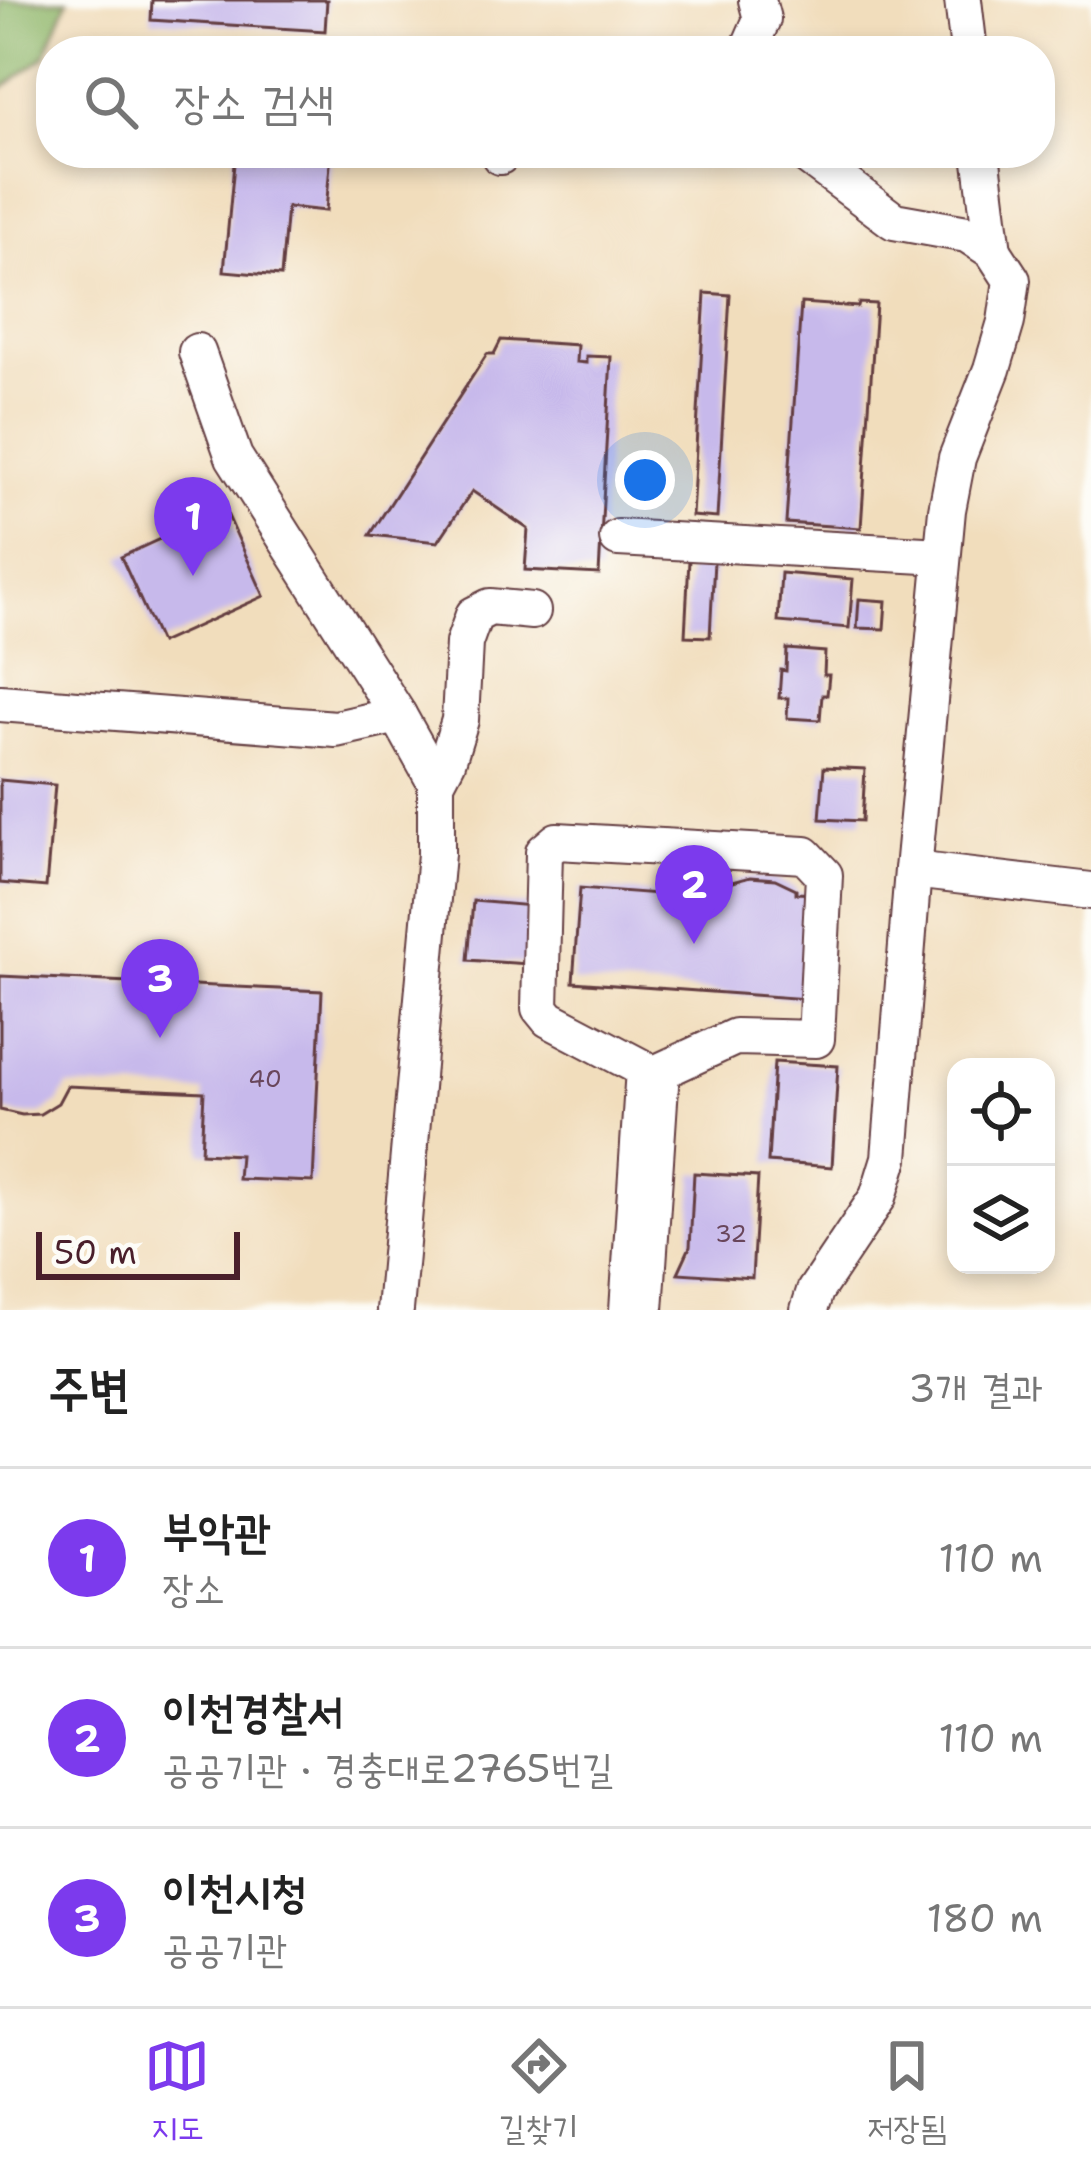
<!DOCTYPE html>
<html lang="ko">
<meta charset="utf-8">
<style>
:root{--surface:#fff;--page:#f6f6f6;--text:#222;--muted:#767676;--line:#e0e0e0;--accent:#7c3aed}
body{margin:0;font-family:"Shantell Sans","Poor Story",sans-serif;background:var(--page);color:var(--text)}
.controls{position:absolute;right:36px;bottom:36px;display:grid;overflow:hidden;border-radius:24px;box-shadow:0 6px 18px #0003}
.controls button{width:108px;height:108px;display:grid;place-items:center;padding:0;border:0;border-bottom:3px solid var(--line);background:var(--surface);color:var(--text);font:60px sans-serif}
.scale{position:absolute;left:36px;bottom:30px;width:204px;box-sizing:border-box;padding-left:12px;border:6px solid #4a1f2b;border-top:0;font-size:33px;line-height:42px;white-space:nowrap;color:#4a1f2b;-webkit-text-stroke:9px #fdfcf7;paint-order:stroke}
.you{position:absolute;left:645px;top:480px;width:42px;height:42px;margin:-30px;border:9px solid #fff;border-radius:50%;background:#1a73e8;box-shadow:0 0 0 18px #1a73e833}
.badge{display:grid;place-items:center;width:78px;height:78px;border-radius:50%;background:var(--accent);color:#fff;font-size:39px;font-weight:700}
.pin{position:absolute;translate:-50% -99px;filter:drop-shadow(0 3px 6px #0008)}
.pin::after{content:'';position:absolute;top:63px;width:42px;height:36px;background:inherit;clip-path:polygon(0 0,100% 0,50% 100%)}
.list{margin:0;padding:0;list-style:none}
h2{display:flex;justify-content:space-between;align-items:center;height:156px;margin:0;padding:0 48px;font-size:51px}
h2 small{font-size:39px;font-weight:400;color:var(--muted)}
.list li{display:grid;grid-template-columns:78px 1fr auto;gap:36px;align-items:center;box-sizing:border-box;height:180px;padding:0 48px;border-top:3px solid var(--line)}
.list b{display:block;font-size:45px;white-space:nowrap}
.list p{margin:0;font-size:39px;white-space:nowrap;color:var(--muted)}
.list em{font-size:39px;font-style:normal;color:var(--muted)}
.icon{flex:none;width:66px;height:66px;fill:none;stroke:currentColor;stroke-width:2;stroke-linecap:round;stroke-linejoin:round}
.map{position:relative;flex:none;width:1091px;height:1310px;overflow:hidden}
.search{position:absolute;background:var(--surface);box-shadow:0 6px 18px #0003;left:36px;right:36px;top:36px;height:132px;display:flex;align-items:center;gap:30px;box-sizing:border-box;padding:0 42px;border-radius:48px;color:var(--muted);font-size:45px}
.sheet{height:696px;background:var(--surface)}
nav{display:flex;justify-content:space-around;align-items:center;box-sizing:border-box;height:168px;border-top:3px solid var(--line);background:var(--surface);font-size:33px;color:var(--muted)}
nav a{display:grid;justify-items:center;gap:6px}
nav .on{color:var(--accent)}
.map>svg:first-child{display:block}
</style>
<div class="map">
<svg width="1091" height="1310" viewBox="0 0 1091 1310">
<rect width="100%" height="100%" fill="#fdfcf7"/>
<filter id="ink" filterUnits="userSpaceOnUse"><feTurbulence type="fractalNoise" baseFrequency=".00833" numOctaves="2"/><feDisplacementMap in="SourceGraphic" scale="24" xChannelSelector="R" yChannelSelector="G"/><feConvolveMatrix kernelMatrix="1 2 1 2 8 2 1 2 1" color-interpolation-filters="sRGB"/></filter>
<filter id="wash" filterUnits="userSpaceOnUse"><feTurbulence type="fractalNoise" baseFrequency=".004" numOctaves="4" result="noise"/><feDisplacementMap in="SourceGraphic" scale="48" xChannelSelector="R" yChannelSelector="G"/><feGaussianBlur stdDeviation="2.7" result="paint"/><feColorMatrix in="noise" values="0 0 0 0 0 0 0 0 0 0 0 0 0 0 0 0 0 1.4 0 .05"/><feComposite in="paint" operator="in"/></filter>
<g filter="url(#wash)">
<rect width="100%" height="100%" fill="#f1ddbc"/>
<!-- forest -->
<path fill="#92b86d" stroke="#6e6c4c" stroke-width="3" d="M 0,0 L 68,0 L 44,57 L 0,90 Z"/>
<g id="blocks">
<!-- building -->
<g fill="#c7b9eb">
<path d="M 152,0 L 327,0 L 325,31 L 151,20 Z"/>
<path d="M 235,153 L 331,153 L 326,211 L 287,207 L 281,276 L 224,271 Z"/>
<path d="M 705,293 L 730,295 L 717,518 L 692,516 Z"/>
<path d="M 801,303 L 858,307 L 859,303 L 876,304 L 861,528 L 786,523 Z"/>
<path d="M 501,340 L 577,345 L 576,362 L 586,363 L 586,356 L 611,357 L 599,574 L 525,570 L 528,529 L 472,491 L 438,542 L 370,535 L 487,354 L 494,354 Z"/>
<path d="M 225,509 L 264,596 L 160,643 L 121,557 Z"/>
<path d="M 689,560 L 714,561 L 710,637 L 685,636 Z"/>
<path d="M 781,573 L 853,579 L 849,628 L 778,622 Z"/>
<path d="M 859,599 L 886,601 L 884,629 L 857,628 Z"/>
<path d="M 787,649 L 825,652 L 824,675 L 829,675 L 827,695 L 822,695 L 820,720 L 787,718 L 788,698 L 779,698 L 781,670 L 786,671 Z"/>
<path d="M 824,767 L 865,769 L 862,821 L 820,819 Z"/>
<path d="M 0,780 L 55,785 L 46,887 L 0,883 Z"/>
<path d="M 750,877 L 775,879 L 796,889 L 796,893 L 815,894 L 807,999 L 573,982 L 580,888 L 710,898 L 711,886 L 725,887 L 725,884 Z"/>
<path d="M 473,901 L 532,906 L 528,964 L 468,960 Z"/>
<path d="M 0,976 L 322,991 L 313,1182 L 238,1179 L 240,1155 L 201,1153 L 204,1092 L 67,1086 L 58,1103 L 40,1114 L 22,1115 L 0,1110 Z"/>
<path d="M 774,1062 L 838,1066 L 832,1167 L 768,1162 Z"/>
<path d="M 694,1173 L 758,1177 L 752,1278 L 678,1273 L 690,1247 Z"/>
</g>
</g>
</g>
<g filter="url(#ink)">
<use href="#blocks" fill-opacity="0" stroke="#633c41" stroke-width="3"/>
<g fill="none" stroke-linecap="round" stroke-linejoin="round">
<!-- minor casing -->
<g stroke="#633c41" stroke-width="40">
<g id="minor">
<path d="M 963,0 L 969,51"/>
<path d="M 748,51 L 762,19 L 757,0"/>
<path d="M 803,153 L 894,221 L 967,234 L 993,251 L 1012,280 L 1006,322 L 992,369 L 957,458 L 947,510 L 913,870 L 890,1158 L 878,1197 L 815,1291 L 809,1310"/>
<path d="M 981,153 L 993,251"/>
<path d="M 500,156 L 503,153"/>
<path d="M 197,352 L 234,457 L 398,715 L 436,783 L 436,854 L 395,1310"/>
<path d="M 618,538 L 942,556"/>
<path d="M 0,703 L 336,729 L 398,715"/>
<path d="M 436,783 L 447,762 L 460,720 L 464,643 L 474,615 L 490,607 L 532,611"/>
<path d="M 913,870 L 1091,891"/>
<path d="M 628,1310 L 644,1069 L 549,1019 L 540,1008 L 544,852 L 557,841 L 805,855 L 824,875 L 816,1039 L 735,1037 L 661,1071 L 645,1310"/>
</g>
</g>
<!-- minor -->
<use href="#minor" stroke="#fff" stroke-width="36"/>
</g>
</g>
<g text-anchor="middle" stroke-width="12" stroke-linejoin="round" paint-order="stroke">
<!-- number labels -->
<g font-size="24" fill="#69465b">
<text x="265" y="1087">40</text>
<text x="731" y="1242">32</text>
</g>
</g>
</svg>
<div class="controls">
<button><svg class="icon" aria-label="locate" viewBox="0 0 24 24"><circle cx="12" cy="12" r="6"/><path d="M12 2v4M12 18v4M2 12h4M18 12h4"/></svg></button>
<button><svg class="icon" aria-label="layers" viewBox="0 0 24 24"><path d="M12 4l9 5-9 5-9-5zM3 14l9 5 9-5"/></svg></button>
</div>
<div class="scale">50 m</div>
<div class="you"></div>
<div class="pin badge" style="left:193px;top:576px">1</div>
<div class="pin badge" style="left:694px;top:944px">2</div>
<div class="pin badge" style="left:160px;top:1038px">3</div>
<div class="search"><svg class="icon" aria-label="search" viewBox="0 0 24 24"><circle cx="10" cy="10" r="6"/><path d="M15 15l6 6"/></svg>장소 검색</div>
</div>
<section class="sheet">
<h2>주변<small>3개 결과</small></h2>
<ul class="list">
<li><span class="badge">1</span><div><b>부악관</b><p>장소</p></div><em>110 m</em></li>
<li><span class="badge">2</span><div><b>이천경찰서</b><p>공공기관 · 경충대로2765번길</p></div><em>110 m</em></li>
<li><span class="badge">3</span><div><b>이천시청</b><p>공공기관</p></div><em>180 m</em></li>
</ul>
</section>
<nav>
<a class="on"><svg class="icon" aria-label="map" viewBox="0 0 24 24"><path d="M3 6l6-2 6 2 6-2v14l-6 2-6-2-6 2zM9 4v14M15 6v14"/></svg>지도</a>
<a><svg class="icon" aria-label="directions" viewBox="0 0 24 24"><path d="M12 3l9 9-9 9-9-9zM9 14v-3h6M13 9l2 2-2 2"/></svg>길찾기</a>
<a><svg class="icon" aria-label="saved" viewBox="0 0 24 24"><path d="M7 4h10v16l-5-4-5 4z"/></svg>저장됨</a>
</nav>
